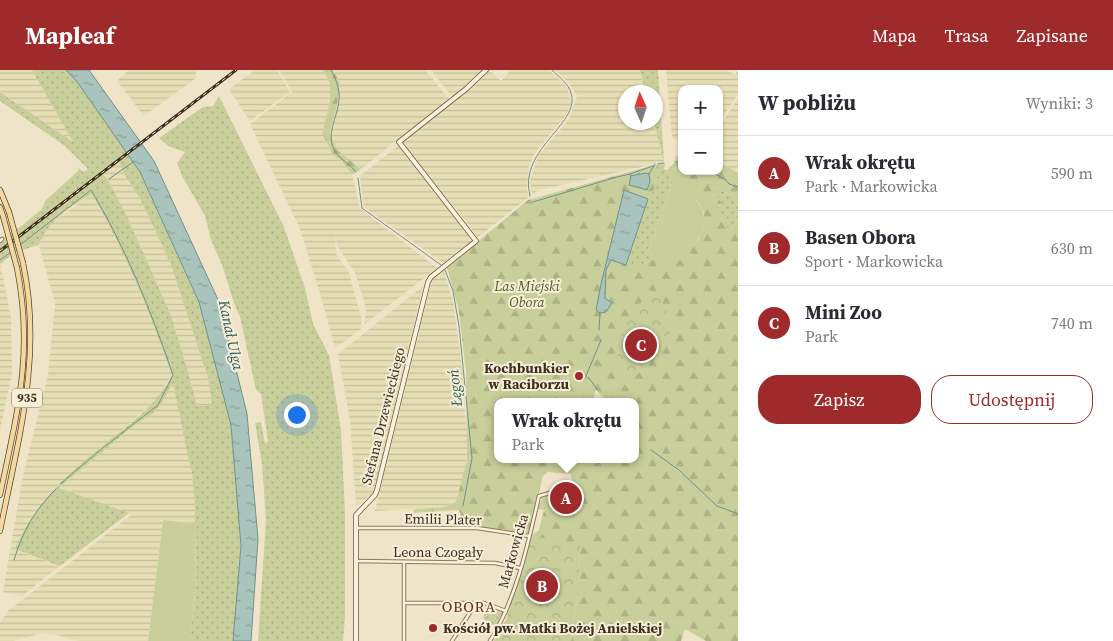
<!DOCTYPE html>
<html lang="pl">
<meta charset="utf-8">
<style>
:root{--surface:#fff;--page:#f2f2f3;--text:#2b2b33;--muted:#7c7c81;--line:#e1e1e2;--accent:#9e2a2b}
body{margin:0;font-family:"Source Serif 4",serif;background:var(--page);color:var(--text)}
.controls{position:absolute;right:15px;top:15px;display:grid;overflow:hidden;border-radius:10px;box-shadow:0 1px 4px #0004}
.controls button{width:45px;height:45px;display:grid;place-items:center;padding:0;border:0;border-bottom:1px solid var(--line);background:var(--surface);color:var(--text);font:25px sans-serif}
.compass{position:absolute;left:618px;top:15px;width:45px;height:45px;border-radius:50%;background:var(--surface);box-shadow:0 1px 4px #0004;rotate:357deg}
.you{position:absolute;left:296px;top:344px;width:18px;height:18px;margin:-12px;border:4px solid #fff;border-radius:50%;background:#1a73e8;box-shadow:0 0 0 8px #1a73e833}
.badge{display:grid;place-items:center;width:32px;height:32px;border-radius:50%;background:var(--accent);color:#fff;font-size:16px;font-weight:700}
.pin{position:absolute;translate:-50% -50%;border:2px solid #fff;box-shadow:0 1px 5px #0006}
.popup{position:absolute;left:494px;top:328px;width:145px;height:65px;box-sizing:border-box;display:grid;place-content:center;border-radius:10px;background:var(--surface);filter:drop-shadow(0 1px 4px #0005);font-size:16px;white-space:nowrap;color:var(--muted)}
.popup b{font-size:19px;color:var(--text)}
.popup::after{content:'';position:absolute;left:50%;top:100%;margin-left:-10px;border:10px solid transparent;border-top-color:var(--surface)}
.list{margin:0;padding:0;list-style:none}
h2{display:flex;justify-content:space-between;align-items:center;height:65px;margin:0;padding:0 20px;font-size:21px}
h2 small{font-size:16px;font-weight:400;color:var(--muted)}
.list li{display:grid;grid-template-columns:32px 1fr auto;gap:15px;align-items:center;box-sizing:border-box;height:75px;padding:0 20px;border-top:1px solid var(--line)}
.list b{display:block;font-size:19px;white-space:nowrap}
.list p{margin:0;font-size:16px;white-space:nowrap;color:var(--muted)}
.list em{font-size:16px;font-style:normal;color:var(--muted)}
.actions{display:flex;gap:10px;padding:15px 20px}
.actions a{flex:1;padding:11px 0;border:1px solid var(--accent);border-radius:20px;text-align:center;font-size:18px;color:var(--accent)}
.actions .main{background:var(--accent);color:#fff}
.map{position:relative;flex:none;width:738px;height:571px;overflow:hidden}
header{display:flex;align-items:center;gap:30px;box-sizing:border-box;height:70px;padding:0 25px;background:var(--accent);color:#fff}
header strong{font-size:24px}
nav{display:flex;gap:28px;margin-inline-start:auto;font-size:18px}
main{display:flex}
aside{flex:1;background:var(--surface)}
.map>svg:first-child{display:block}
</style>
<header>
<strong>Mapleaf</strong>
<nav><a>Mapa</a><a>Trasa</a><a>Zapisane</a></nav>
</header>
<main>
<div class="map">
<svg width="738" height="571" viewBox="0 0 738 571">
<defs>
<pattern id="farmland-rules" width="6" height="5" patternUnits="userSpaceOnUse" patternTransform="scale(1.25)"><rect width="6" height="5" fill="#e6deb5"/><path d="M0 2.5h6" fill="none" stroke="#c6bf9b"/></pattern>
<pattern id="grass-dots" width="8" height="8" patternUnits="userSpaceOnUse" patternTransform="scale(1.25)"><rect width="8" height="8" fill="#c9cf9b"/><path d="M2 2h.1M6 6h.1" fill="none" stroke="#aeb285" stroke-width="1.8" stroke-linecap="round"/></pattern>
<pattern id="forest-firs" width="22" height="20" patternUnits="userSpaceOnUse" patternTransform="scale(1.25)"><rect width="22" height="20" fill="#c9cf9b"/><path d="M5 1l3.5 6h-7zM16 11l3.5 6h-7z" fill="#aeb285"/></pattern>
<pattern id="park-crowns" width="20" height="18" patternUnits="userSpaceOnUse" patternTransform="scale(1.25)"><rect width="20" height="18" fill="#c9cf9b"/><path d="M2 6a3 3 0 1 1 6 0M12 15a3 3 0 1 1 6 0" fill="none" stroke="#aeb285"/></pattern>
<pattern id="water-ripples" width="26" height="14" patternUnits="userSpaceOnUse" patternTransform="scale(1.25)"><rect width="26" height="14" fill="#a9c4bc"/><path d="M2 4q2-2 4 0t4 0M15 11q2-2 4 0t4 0" fill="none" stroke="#8ba098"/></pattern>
</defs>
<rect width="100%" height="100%" fill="#f0e4c8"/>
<!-- farmland -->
<g fill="url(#farmland-rules)">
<path d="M 0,0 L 32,0 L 73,72 L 0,22 Z"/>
<path d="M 129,0 L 196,0 L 196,8 L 144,46 L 117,11 Z"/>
<path d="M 255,0 L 277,0 L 290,22 L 250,51 L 229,19 Z"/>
<path d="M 279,0 L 323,0 L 330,13 L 330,32 L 322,63 L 332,84 L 342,91 L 352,105 L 360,138 L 437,198 L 365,254 L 366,238 L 355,203 L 337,175 L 335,163 L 336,184 L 349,203 L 361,247 L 361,259 L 335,278 L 321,227 L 300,159 L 250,54 L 292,22 Z"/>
<path d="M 333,0 L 425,0 L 449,29 L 361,99 L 337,80 L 330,61 L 337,36 L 340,13 Z"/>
<path d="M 431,0 L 483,0 L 453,28 Z"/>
<path d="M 489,0 L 501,11 L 511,0 L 549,0 L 565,15 L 569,23 L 571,34 L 566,45 L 535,83 L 529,95 L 527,119 L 529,127 L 478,167 L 404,75 L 403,72 Z"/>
<path d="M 555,0 L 640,0 L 645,22 L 626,22 L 626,52 L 654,53 L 664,92 L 539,120 L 532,124 L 530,111 L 538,86 L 569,49 L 577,26 L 568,12 Z"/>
<path d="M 666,0 L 726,0 L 735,5 L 738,0 L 738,24 L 719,53 L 719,19 L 682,19 L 682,64 L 678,70 L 674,70 L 672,66 Z"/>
<path d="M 738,28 L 738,103 L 719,92 L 719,58 Z"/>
<path d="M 399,75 L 472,171 L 443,193 L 364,137 L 360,106 Z"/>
<path d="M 120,91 L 122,100 L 140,129 L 170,192 L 208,308 L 212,335 L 197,336 L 186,294 L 170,243 L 126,144 L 108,110 L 103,104 Z"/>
<path d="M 92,124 L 125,186 L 152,248 L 172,305 L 155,331 L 57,417 L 18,481 L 60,496 L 22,526 L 3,522 L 23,405 L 48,305 L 55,233 L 39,175 L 44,162 L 55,150 Z"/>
<path d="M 0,193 L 11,247 L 12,303 L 0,361 Z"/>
<path d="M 444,202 L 453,231 L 462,299 L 467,368 L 467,390 L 465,400 L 456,432 L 444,437 L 375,441 L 432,210 Z"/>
<path d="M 423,216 L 374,422 L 362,432 L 356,435 L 350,350 L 338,284 Z"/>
<path d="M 173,312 L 191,399 L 192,400 L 195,440 L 194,454 L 163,450 L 148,571 L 79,571 L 52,564 L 39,564 L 13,571 L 0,571 L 0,553 L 8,541 L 131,445 L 59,418 L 132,357 L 153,343 Z"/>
</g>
<!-- grass -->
<g fill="url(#grass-dots)" fill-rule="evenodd">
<path d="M 32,0 L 66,0 L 78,13 L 140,102 L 199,232 L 231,355 L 241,476 L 233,571 L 190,571 L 195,524 L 196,455 L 194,454 L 195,440 L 192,401 L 191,400 L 173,313 L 161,334 L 153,343 L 132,357 L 59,418 L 129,443 L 60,496 L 15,479 C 34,434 69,403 106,373 C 131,353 158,334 172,305 C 149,240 126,184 92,124 C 69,137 49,150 39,175 L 15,182 L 0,194 L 0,169 L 20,157 L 42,139 L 45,131 L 78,101 L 78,98 L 84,102 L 88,99 L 65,76 L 0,31 L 0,22 L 73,72 ZM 120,92 L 122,100 L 140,129 L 170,192 L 208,308 L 212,335 L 197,336 L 186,294 L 170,243 L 126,144 L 108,110 L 103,104 Z"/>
<path d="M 640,0 L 658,0 L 664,92 L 654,53 L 656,52 L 656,22 L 645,22 Z"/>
<path d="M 219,26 L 284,157 L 305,218 L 313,254 L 329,285 L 341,360 L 345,442 L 345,548 L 343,571 L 258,571 L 266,450 L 262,394 L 255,353 L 261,352 L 265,374 L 268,371 L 261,324 L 256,320 L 240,247 L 234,233 L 222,195 L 211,170 L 205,146 L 182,106 L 177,93 L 185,82 L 168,76 L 159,68 L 203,37 L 213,36 Z"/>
<path d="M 665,94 L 664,99 L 667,100 L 673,111 L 648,180 L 654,189 L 636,198 L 626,195 L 648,129 L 654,119 L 658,102 L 654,95 Z"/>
<path d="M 713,117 L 738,128 L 738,150 L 730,161 L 726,157 L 717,138 L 722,133 L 711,120 Z"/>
<path d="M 487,535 L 502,540 L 503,542 L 496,557 L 483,549 Z"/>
</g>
<!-- forest -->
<g fill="url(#forest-firs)" fill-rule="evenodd">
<path d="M 323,0 L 333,0 L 340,13 L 337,36 L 330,62 L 337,80 L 361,99 L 352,105 L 342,91 L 332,84 L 322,63 L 330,32 L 330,13 Z"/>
<path d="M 676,86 L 682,86 L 682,101 L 719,101 L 719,92 L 738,103 L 738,128 L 713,117 L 711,120 L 722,133 L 717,138 L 726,157 L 730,161 L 738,150 L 738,571 L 706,571 L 685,559 L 681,571 L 571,571 L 579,516 L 580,478 L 542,474 L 531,466 L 539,460 L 544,440 L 559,443 L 574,444 L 582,438 L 580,427 L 573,426 L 571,404 L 548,402 L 543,406 L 529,464 L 477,456 L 464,456 L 459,440 L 412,443 L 415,439 L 444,437 L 456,432 L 467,390 L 466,302 L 459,242 L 447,197 L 528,130 L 654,95 L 658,102 L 654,119 L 648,129 L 625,120 L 601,214 L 596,239 L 605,228 L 606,200 L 611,190 L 636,198 L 654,189 L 681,185 L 699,169 L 704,155 L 704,143 L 699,133 L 677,112 L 673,111 L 667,100 L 674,93 ZM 595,319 L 603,327 L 601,332 L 635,332 L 635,389 L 497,389 L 497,332 L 594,332 Z"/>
</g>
<!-- park -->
<g fill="url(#park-crowns)">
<path d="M 649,220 L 665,226 L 662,235 L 665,236 L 667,242 L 679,250 L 650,289 L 631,312 L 615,298 C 618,286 619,271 624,260 C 630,245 642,234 649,220 Z"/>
<path d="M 553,424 L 554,426 L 556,425 L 577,426 L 578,441 C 567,450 551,440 538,439 L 542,428 Z"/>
<path d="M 531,466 L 580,475 L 579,516 L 571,571 L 494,571 L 506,549 Z"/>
</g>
<!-- garden -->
<g fill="#c9cf9b">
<path d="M 673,111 L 677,112 C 685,118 693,125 699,134 C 712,152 699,175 681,185 C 673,189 662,188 654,189 L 648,180 Z"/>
<path d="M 163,450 L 196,454 L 195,524 L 190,571 L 148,571 Z"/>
</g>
<!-- water -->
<g fill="url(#water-ripples)" stroke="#6f938a">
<path d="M 66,0 L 89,0 L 154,91 L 220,234 L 247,344 L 258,469 L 251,571 L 233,571 L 241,476 L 231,355 L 199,232 L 140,102 L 78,13 Z"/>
<path d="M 646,103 L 649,104 L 650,112 L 647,120 L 629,115 L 631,106 Z"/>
<path d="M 624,120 L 648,129 L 626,195 L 611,190 L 606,200 L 605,228 L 612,233 L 606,242 L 600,243 L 596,240 L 601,214 Z"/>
<path d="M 540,502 L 555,506 L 554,509 L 550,508 L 544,532 L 529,529 L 531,523 L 534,523 Z"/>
</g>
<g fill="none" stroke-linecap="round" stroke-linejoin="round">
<!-- stream -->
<g stroke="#6f938a" stroke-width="1">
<path d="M 331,0 C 336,9 340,19 339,30 C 338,47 324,66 336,83 C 341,90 350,94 356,102"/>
<path d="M 676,92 L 682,93"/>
<path d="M 658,94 L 664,93"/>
<path d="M 710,101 L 726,110 L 729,114 L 738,117"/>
<path d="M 630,104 L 653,96"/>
<path d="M 649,104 L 655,94"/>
<path d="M 358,108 L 362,138 L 441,195"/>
<path d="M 109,109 L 133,92"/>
<path d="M 530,126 C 517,77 585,53 570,20 C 566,12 558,6 552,0"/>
<path d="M 533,132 L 617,107 L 630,104 L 631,106"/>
<path d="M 20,175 L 91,120 C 126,178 151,241 173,305 L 158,335 L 104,377 L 60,414"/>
<path d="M 0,190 L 11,182"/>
<path d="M 445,200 L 453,221 L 459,256 L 472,388 L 463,436"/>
<path d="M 599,260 L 600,243"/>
<path d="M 586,306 L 601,270"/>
<path d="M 588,307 L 597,319"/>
<path d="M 635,374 L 637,376"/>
<path d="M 651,380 L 679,400 L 717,436 L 738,444"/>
<path d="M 550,430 L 569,432"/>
<path d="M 14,490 C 23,461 34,441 56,419"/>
</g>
<!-- street casing -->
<g stroke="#8d765c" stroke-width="4.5">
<g id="street">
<path d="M 0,171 L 2,169"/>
<path d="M 356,458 L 477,458 L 529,466"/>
<path d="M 356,491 L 495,493 L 520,498"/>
<path d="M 404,533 L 484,533 L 506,541"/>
<path d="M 404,571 L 404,492"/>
<path d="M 452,571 L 476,533"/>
<path d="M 490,571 C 516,530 528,474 539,426 L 553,422 L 572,423"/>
</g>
</g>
<!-- secondary casing -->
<g stroke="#6f573f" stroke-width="5.5">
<path id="secondary" d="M 356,571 L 356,445 L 375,425 L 377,420 L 428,212 L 431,207 L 476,171 L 399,72 L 466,19 L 486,0"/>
</g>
<!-- primary casing -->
<g stroke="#5b4430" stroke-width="6">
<g id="primary">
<path d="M 0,120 L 9,142"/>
<path d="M 0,137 L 3,146"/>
<path d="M 0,425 C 17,343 34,283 17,198"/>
<path d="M 0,461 C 18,370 43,286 23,193"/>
</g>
</g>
<!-- street -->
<use href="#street" stroke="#faf1dc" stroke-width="2.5"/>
<!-- secondary -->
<use href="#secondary" stroke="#faf1dc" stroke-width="4"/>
<!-- primary -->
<use href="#primary" stroke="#f3d9a0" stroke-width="4.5"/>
<!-- rail casing -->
<g stroke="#3d2e20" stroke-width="3">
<path id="rail" d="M 0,181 L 236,0"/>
</g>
<!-- rail -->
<use href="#rail" stroke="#f7eed8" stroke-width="1" stroke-dasharray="4" stroke-linecap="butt"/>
<!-- primary-bridge casing -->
<g stroke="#5b4430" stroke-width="6" stroke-linecap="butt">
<g id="primary-bridge">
<path d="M 9,142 L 23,193"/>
<path d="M 3,146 L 17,198"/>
</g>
</g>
<!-- primary-bridge -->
<use href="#primary-bridge" stroke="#f3d9a0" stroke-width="4.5"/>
</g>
<!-- markers -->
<g fill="#9e2a2b" stroke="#f7eed8" stroke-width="2">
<circle cx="579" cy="306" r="5"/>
<circle cx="433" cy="558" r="5"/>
</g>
<g text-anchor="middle" stroke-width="4" stroke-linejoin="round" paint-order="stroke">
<!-- shield labels -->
<rect fill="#f7eed8" stroke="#756857" stroke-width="1" x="12" y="318.5" width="30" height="19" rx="4"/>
<g font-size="12" font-weight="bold" fill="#3d2e20">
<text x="27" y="332">935</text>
</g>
<!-- park labels -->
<g font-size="14" font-style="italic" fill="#4d5a26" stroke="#f7eed8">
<text x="527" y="221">Las Miejski<tspan x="527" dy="16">Obora</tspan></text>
</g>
<!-- poi labels -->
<g font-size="14" font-weight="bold" fill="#3d2e20" stroke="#f7eed8" text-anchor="end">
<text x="569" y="303">Kochbunkier<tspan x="569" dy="16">w Raciborzu</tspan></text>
<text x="443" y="563" text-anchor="start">Kościół pw. Matki Bożej Anielskiej</text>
</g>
<!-- street labels -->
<g font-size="14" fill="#3d2e20" stroke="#f7eed8">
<text transform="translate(383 346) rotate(-76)" y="5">Stefana Drzewieckiego</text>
<text transform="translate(443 449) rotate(1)" y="5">Emilii Plater</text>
<text transform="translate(513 481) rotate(-74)" y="5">Markowicka</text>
<text x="438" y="487">Leona Czogały</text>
</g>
<!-- water labels -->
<g font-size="15" font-style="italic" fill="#2f5d5a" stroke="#f7eed8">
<text transform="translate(231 265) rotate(78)" y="5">Kanał Ulga</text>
<text transform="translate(455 318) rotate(-96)" y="5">Łęgoń</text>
</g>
<!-- neighbourhood labels -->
<g font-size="15" letter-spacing="1" fill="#6b2e1e" stroke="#f7eed8">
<text x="469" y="542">OBORA</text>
</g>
</g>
</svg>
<div class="controls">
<button>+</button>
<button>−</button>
</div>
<svg class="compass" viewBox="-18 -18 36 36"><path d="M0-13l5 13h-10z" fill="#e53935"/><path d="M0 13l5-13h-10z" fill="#7c7c81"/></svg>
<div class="you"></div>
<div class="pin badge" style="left:566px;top:428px">A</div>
<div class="popup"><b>Wrak okrętu</b>Park</div>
<div class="pin badge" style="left:542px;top:516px">B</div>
<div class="pin badge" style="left:641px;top:275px">C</div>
</div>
<aside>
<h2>W pobliżu<small>Wyniki: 3</small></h2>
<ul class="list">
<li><span class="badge">A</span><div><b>Wrak okrętu</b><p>Park · Markowicka</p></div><em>590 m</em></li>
<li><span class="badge">B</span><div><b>Basen Obora</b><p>Sport · Markowicka</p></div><em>630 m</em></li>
<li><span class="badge">C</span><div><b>Mini Zoo</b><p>Park</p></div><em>740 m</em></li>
</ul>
<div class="actions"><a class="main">Zapisz</a><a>Udostępnij</a></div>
</aside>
</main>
